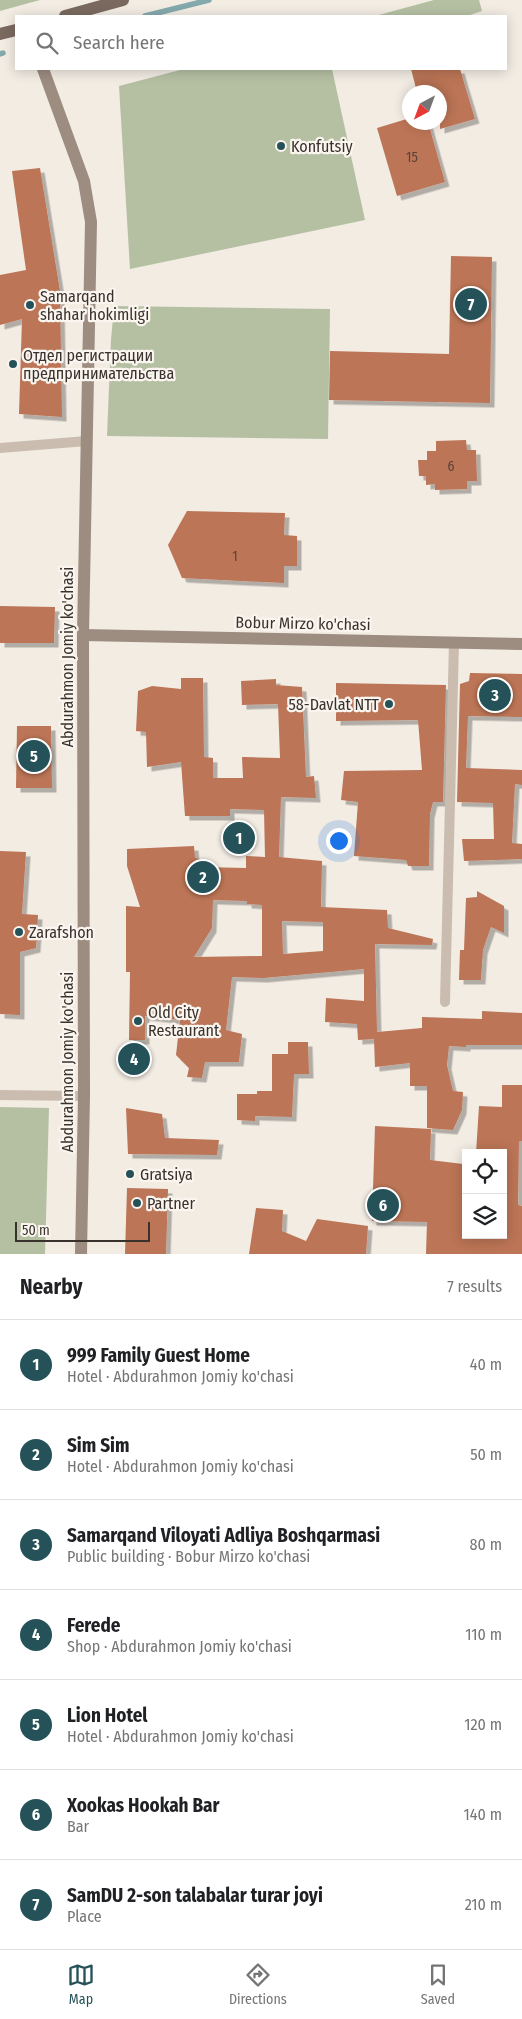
<!DOCTYPE html>
<meta charset="utf-8">
<style>
:root{--surface:#fff;--page:#f6f6f6;--text:#202124;--muted:#757577;--line:#e0e0e0;--accent:#255258}
body{margin:0;font-family:"Fira Sans Condensed",sans-serif;background:var(--page);color:var(--text)}
.controls{position:absolute;right:15px;bottom:15px;display:grid;overflow:hidden;border-radius:0px;box-shadow:0 2px 12px #0003}
.controls button{width:45px;height:45px;display:grid;place-items:center;padding:0;border:0;border-bottom:1px solid var(--line);background:var(--surface);color:var(--text);font:25px sans-serif}
.compass{position:absolute;left:402px;top:85px;width:45px;height:45px;border-radius:50%;background:var(--surface);box-shadow:0 2px 12px #0003;rotate:221deg}
.scale{position:absolute;left:15px;bottom:12px;width:135px;box-sizing:border-box;padding-left:5px;border:2px solid #39312c;border-top:0;font-size:14px;line-height:18px;white-space:nowrap;color:#39312c;-webkit-text-stroke:4px #faf5ef;paint-order:stroke}
.you{position:absolute;left:338px;top:840px;width:18px;height:18px;margin:-12px;border:4px solid #fff;border-radius:50%;background:#1a73e8;box-shadow:0 0 0 8px #1a73e833}
.badge{display:grid;place-items:center;width:32px;height:32px;border-radius:50%;background:var(--accent);color:#fff;font-size:16px;font-weight:700}
.pin{position:absolute;translate:-50% -50%;border:2px solid #fff;box-shadow:0 1px 5px #0006}
.list{margin:0;padding:0;list-style:none}
h2{display:flex;justify-content:space-between;align-items:center;height:65px;margin:0;padding:0 20px;font-size:21px}
h2 small{font-size:16px;font-weight:400;color:var(--muted)}
.list li{display:grid;grid-template-columns:32px 1fr auto;gap:15px;align-items:center;box-sizing:border-box;height:90px;padding:0 20px;border-top:1px solid var(--line)}
.list b{display:block;font-size:19px;white-space:nowrap}
.list p{margin:0;font-size:16px;white-space:nowrap;color:var(--muted)}
.list em{font-size:16px;font-style:normal;color:var(--muted)}
.icon{flex:none;width:28px;height:28px;fill:none;stroke:currentColor;stroke-width:2;stroke-linecap:round;stroke-linejoin:round}
.map{position:relative;flex:none;width:522px;height:1254px;overflow:hidden}
.search{position:absolute;background:var(--surface);box-shadow:0 2px 12px #0003;left:15px;right:15px;top:15px;height:55px;display:flex;align-items:center;gap:12px;box-sizing:border-box;padding:0 18px;border-radius:0px;color:var(--muted);font-size:19px}
.sheet{height:695px;background:var(--surface)}
nav{display:flex;justify-content:space-around;align-items:center;box-sizing:border-box;height:70px;border-top:1px solid var(--line);background:var(--surface);font-size:14px;color:var(--muted)}
nav a{display:grid;justify-items:center;gap:2px}
nav .on{color:var(--accent)}
.map>svg:first-child{display:block}
</style>
<div class="map">
<svg width="522" height="1254" viewBox="0 0 522 1254">
<defs>
<filter id="shadow"><feDropShadow dx="4.5" dy="4.5" stdDeviation="0" flood-color="#0004"/></filter>
</defs>
<rect width="100%" height="100%" fill="#f2ece3"/>
<!-- green -->
<g fill="#b5c0a3">
<path d="M 0,0 L 40,0 L 0,11 Z"/>
<path d="M 434,0 L 479,0 L 482,11 L 467,16 L 375,16 Z"/>
<path d="M 184,69 L 332,69 L 365,220 L 130,269 L 119,86 Z"/>
<path d="M 114,306 L 330,309 L 328,439 L 107,436 L 111,340 Z"/>
<path d="M 0,1107 L 49,1108 L 45,1254 L 0,1254 Z"/>
</g>
<g fill="none" stroke-linecap="round" stroke-linejoin="round">
<!-- stream -->
<g stroke="#84a9ad" stroke-width="5.5">
<path d="M 145,16 L 209,0"/>
<path d="M 0,54 L 3,53"/>
</g>
</g>
<!-- building -->
<g fill="#bc7457" fill-rule="evenodd" filter="url(#shadow)">
<path d="M 411,69 L 460,69 L 475,119 L 440,129 L 440,92 L 417,92 Z"/>
<path d="M 410,118 L 410,122 L 428,122 L 445,182 L 397,196 L 377,128 Z"/>
<path d="M 40,168 L 60,291 L 62,417 L 19,414 L 22,319 L 0,325 L 0,275 L 26,270 L 12,171 Z"/>
<path d="M 451,256 L 492,257 L 490,403 L 329,400 L 330,351 L 449,354 Z"/>
<path d="M 466,440 L 467,450 L 476,450 L 477,481 L 467,481 L 467,489 L 435,490 L 435,484 L 426,485 L 426,476 L 419,476 L 418,460 L 427,460 L 427,451 L 436,451 L 436,441 Z"/>
<path d="M 187,511 L 285,513 L 284,535 L 297,536 L 297,566 L 284,566 L 284,583 L 182,578 L 168,545 Z"/>
<path d="M 0,606 L 55,607 L 54,643 L 0,643 Z"/>
<path d="M 470,673 L 522,674 L 522,717 L 468,716 L 466,768 L 522,770 L 522,785 L 515,784 L 512,843 L 522,844 L 522,859 L 464,861 L 462,839 L 494,839 L 493,803 L 457,802 L 460,684 L 469,681 Z"/>
<path d="M 181,678 L 203,678 L 204,757 L 213,758 L 213,778 L 243,778 L 242,757 L 280,758 L 278,704 L 242,705 L 241,681 L 276,679 L 276,685 L 302,687 L 306,777 L 314,776 L 316,798 L 281,797 L 279,857 L 322,861 L 321,907 L 387,910 L 388,928 L 433,939 L 432,945 L 375,944 L 377,1032 L 422,1028 L 422,1017 L 482,1019 L 482,1011 L 522,1013 L 522,1045 L 466,1045 L 466,1047 L 449,1046 L 447,1065 L 453,1091 L 463,1092 L 462,1110 L 453,1130 L 427,1128 L 427,1086 L 410,1086 L 410,1063 L 375,1067 L 374,1039 L 358,1040 L 357,1024 L 325,1022 L 326,998 L 364,1001 L 364,969 L 263,978 L 232,977 L 226,1030 L 242,1034 L 239,1062 L 205,1062 L 202,1078 L 187,1077 L 189,1068 L 176,1055 L 180,1020 L 145,1016 L 145,1040 L 129,1040 L 130,972 L 126,972 L 126,906 L 140,907 L 127,866 L 127,849 L 194,846 L 195,858 L 200,859 L 201,867 L 246,868 L 246,856 L 265,857 L 264,810 L 230,809 L 230,816 L 185,816 L 181,762 L 147,767 L 146,732 L 136,731 L 138,691 L 152,686 L 181,689 ZM 213,900 L 247,901 L 247,904 L 262,905 L 262,956 L 194,957 L 212,928 ZM 282,921 L 323,922 L 323,951 L 283,954 Z"/>
<path d="M 336,683 L 446,685 L 443,802 L 433,802 L 430,814 L 429,866 L 408,866 L 406,860 L 354,856 L 358,802 L 341,800 L 344,771 L 422,770 L 418,720 L 336,721 Z"/>
<path d="M 17,726 L 51,726 L 52,788 L 16,788 Z"/>
<path d="M 0,851 L 26,852 L 22,914 L 38,915 L 36,948 L 20,952 L 20,1015 L 0,1014 Z"/>
<path d="M 477,891 L 504,906 L 504,933 L 491,927 L 483,950 L 481,980 L 459,980 L 460,950 L 464,950 L 466,898 L 477,897 Z"/>
<path d="M 288,1042 L 308,1042 L 309,1074 L 294,1074 L 292,1117 L 255,1116 L 255,1121 L 237,1120 L 237,1094 L 257,1094 L 257,1091 L 272,1091 L 272,1054 L 288,1054 Z"/>
<path d="M 502,1085 L 522,1085 L 522,1141 L 519,1141 L 518,1205 L 522,1206 L 522,1254 L 426,1254 L 427,1222 L 372,1221 L 375,1126 L 431,1129 L 430,1160 L 463,1164 L 466,1196 L 466,1235 L 503,1235 L 503,1153 L 476,1153 L 479,1106 L 502,1107 Z"/>
<path d="M 126,1108 L 162,1114 L 165,1138 L 219,1140 L 217,1155 L 128,1154 Z"/>
<path d="M 127,1188 L 168,1189 L 166,1254 L 125,1254 Z"/>
<path d="M 256,1208 L 283,1210 L 282,1231 L 306,1241 L 317,1219 L 368,1226 L 366,1254 L 249,1254 Z"/>
</g>
<g fill="none" stroke-linecap="round" stroke-linejoin="round">
<!-- lane -->
<g stroke="#cabdaf" stroke-width="10">
<path d="M 0,448 L 87,441"/>
<path d="M 445,1002 L 454,643"/>
<path d="M 0,1095 L 84,1096"/>
</g>
<!-- secondary -->
<g stroke="#9d8c80" stroke-width="12">
<path d="M 43,69 L 84,181 L 91,222 L 83,635 L 84,1096 L 81,1254"/>
<path d="M 83,635 L 522,644"/>
</g>
<!-- primary -->
<g stroke="#7a695f" stroke-width="12">
<path d="M 65,16 L 123,0"/>
<path d="M 0,34 L 16,30"/>
</g>
</g>
<!-- markers -->
<g fill="#255258" stroke="#faf5ef" stroke-width="2">
<circle cx="281" cy="146" r="5"/>
<circle cx="30" cy="305" r="5"/>
<circle cx="13" cy="364" r="5"/>
<circle cx="389" cy="704" r="5"/>
<circle cx="19" cy="932" r="5"/>
<circle cx="138" cy="1021" r="5"/>
<circle cx="130" cy="1174" r="5"/>
<circle cx="137" cy="1203" r="5"/>
</g>
<g text-anchor="middle" stroke-width="4.5" stroke-linejoin="round" paint-order="stroke">
<!-- number labels -->
<g font-size="14" fill="#5a4237">
<text x="412" y="162">15</text>
<text x="451" y="471">6</text>
<text x="235" y="561">1</text>
</g>
<!-- poi labels -->
<g font-size="16" fill="#39312c" stroke="#faf5ef" text-anchor="start">
<text x="291" y="152">Konfutsiy</text>
<text x="40" y="302">Samarqand<tspan x="40" dy="18">shahar hokimligi</tspan></text>
<text x="23" y="361">Отдел регистрации<tspan x="23" dy="18">предпринимательства</tspan></text>
<text x="379" y="710" text-anchor="end">58-Davlat NTT</text>
<text x="29" y="938">Zarafshon</text>
<text x="148" y="1018">Old City<tspan x="148" dy="18">Restaurant</tspan></text>
<text x="140" y="1180">Gratsiya</text>
<text x="147" y="1209">Partner</text>
</g>
<!-- street labels -->
<g font-size="16" fill="#39312c" stroke="#faf5ef">
<text transform="translate(303 623) rotate(1)" y="6">Bobur Mirzo ko'chasi</text>
<text transform="translate(67 657) rotate(-90)" y="6">Abdurahmon Jomiy ko'chasi</text>
<text transform="translate(67 1062) rotate(-90)" y="6">Abdurahmon Jomiy ko'chasi</text>
</g>
</g>
</svg>
<div class="controls">
<button><svg class="icon" aria-label="locate" viewBox="0 0 24 24"><circle cx="12" cy="12" r="6"/><path d="M12 2v4M12 18v4M2 12h4M18 12h4"/></svg></button>
<button><svg class="icon" aria-label="layers" viewBox="0 0 24 24"><path d="M12 4l9 5-9 5-9-5zM3 14l9 5 9-5"/></svg></button>
</div>
<svg class="compass" viewBox="-18 -18 36 36"><path d="M0-13l5 13h-10z" fill="#e53935"/><path d="M0 13l5-13h-10z" fill="#757577"/></svg>
<div class="scale">50 m</div>
<div class="you"></div>
<div class="pin badge" style="left:239px;top:838px">1</div>
<div class="pin badge" style="left:203px;top:877px">2</div>
<div class="pin badge" style="left:495px;top:695px">3</div>
<div class="pin badge" style="left:134px;top:1059px">4</div>
<div class="pin badge" style="left:34px;top:756px">5</div>
<div class="pin badge" style="left:383px;top:1205px">6</div>
<div class="pin badge" style="left:471px;top:304px">7</div>
<div class="search"><svg class="icon" aria-label="search" viewBox="0 0 24 24"><circle cx="10" cy="10" r="6"/><path d="M15 15l6 6"/></svg>Search here</div>
</div>
<section class="sheet">
<h2>Nearby<small>7 results</small></h2>
<ul class="list">
<li><span class="badge">1</span><div><b>999 Family Guest Home</b><p>Hotel · Abdurahmon Jomiy ko'chasi</p></div><em>40 m</em></li>
<li><span class="badge">2</span><div><b>Sim Sim</b><p>Hotel · Abdurahmon Jomiy ko'chasi</p></div><em>50 m</em></li>
<li><span class="badge">3</span><div><b>Samarqand Viloyati Adliya Boshqarmasi</b><p>Public building · Bobur Mirzo ko'chasi</p></div><em>80 m</em></li>
<li><span class="badge">4</span><div><b>Ferede</b><p>Shop · Abdurahmon Jomiy ko'chasi</p></div><em>110 m</em></li>
<li><span class="badge">5</span><div><b>Lion Hotel</b><p>Hotel · Abdurahmon Jomiy ko'chasi</p></div><em>120 m</em></li>
<li><span class="badge">6</span><div><b>Xookas Hookah Bar</b><p>Bar</p></div><em>140 m</em></li>
<li><span class="badge">7</span><div><b>SamDU 2-son talabalar turar joyi</b><p>Place</p></div><em>210 m</em></li>
</ul>
</section>
<nav>
<a class="on"><svg class="icon" aria-label="map" viewBox="0 0 24 24"><path d="M3 6l6-2 6 2 6-2v14l-6 2-6-2-6 2zM9 4v14M15 6v14"/></svg>Map</a>
<a><svg class="icon" aria-label="directions" viewBox="0 0 24 24"><path d="M12 3l9 9-9 9-9-9zM9 14v-3h6M13 9l2 2-2 2"/></svg>Directions</a>
<a><svg class="icon" aria-label="saved" viewBox="0 0 24 24"><path d="M7 4h10v16l-5-4-5 4z"/></svg>Saved</a>
</nav>
